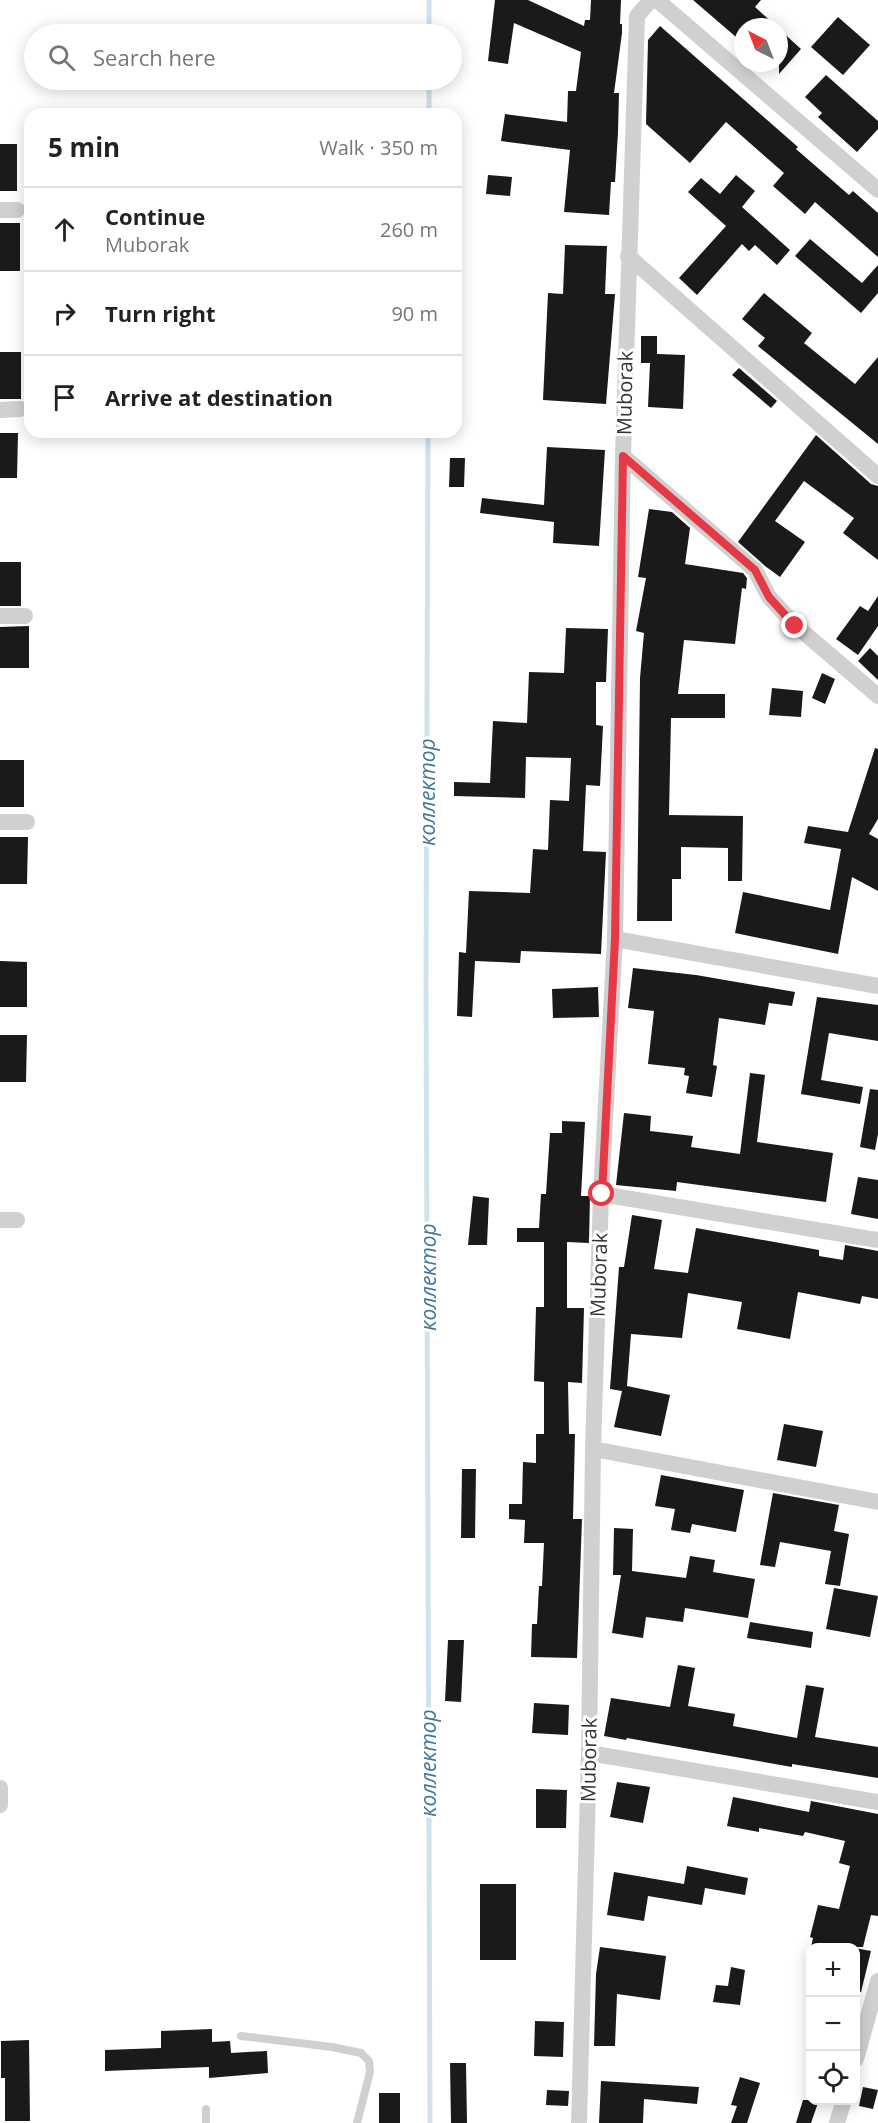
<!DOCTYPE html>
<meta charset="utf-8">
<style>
:root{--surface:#fff;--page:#f2f2f2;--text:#222;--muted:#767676;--line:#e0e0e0}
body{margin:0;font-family:"Open Sans",sans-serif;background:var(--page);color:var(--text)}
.controls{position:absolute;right:18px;bottom:18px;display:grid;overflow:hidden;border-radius:12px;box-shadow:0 3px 15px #0003}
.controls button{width:54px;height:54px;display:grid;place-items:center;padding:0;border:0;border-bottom:2px solid var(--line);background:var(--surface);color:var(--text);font:30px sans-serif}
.compass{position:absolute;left:734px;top:18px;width:54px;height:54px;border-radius:50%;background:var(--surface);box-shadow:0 3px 15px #0003;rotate:318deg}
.stop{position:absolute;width:18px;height:18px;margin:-14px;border:4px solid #e63946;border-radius:50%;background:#fff}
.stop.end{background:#e63946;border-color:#fff;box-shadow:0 2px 6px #0008}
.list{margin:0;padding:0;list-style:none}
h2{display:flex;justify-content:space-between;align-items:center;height:78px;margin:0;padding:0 24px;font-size:26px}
h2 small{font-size:20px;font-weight:400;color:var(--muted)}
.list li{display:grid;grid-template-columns:39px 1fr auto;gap:18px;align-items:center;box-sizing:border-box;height:84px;padding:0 24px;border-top:2px solid var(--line)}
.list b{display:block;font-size:22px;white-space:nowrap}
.list p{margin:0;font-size:20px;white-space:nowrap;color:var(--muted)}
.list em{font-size:20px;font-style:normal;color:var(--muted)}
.icon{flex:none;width:33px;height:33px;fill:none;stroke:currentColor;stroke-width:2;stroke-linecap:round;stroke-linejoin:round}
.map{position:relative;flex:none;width:878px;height:2123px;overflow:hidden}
.search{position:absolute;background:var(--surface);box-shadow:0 3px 15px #0003;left:24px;top:24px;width:438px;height:66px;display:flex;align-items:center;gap:15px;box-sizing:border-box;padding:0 21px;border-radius:33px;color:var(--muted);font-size:22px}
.panel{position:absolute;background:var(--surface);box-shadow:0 3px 15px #0003;left:24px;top:108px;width:438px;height:330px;border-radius:18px}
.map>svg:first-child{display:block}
</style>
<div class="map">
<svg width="878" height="2123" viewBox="0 0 878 2123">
<rect width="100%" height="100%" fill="#fff"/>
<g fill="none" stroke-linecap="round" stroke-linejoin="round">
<!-- stream -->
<g stroke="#cfe2ee" stroke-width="5">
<path d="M 429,34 L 429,0"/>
<path d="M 429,114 L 429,80"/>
<path d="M 428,432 L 426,980 L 430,2123"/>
</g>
</g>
<!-- building -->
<g fill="#1a1a1a">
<path d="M 495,0 L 528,0 L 584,26 L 585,20 L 590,20 L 591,0 L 621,0 L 620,24 L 622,24 L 622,33 L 614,93 L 619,93 L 618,132 L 615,182 L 611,182 L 609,215 L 564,212 L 570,150 L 501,141 L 505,114 L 567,122 L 568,91 L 576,91 L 581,52 L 514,23 L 508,64 L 488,61 Z"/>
<path d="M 693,0 L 761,0 L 755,7 L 777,27 L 743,27 L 743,43 Z"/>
<path d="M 838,17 L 870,45 L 843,75 L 811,47 Z"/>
<path d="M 660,26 L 798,147 L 796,149 L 849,195 L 853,191 L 878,213 L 878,257 L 815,202 L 805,214 L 773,186 L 784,173 L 726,122 L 690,163 L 646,124 L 648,40 Z"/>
<path d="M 779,29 L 801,49 L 779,74 Z"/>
<path d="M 826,75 L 878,121 L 878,129 L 857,152 L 818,117 L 822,113 L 805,97 Z"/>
<rect x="0" y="144" width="17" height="47"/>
<path d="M 488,175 L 512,177 L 510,196 L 486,194 Z"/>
<path d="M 736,175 L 755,191 L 742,207 L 790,250 L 777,265 L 755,245 L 749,251 L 742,244 L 697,295 L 679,278 L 726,226 L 688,192 L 701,178 L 720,194 Z"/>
<rect x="0" y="223" width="20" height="48"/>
<path d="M 810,239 L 862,283 L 878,265 L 878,293 L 861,313 L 795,256 Z"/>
<path d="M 565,245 L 607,246 L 605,294 L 615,294 L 606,404 L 543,400 L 548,293 L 563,294 Z"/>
<path d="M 764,293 L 812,333 L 804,343 L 855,384 L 878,357 L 878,444 L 758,346 L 765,338 L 742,319 Z"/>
<path d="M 641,336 L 657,336 L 657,354 L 685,355 L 683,409 L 648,407 L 650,363 L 641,363 Z"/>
<rect x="0" y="352" width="21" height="47"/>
<path d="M 739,368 L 777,401 L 771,408 L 732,375 Z"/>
<path d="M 0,433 L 18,433 L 17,478 L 0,478 Z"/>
<path d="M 816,435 L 871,484 L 878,486 L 878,560 L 843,533 L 854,518 L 804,481 L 775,521 L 805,542 L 780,577 L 765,566 L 738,542 Z"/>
<path d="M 547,447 L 605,450 L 599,546 L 553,543 L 554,522 L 480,513 L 482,498 L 544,505 Z"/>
<path d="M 450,458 L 465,458 L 464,487 L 449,487 Z"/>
<path d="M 649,509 L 672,512 L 690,528 L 685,564 L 743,573 L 747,578 L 746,589 L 742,588 L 735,644 L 684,640 L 678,694 L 725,694 L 725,718 L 671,718 L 669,815 L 743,816 L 742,881 L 728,881 L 728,848 L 681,847 L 681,879 L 672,879 L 672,921 L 637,921 L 640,678 L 644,633 L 636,631 L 646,578 L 638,577 Z"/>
<rect x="0" y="562" width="21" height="44"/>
<path d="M 878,596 L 878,626 L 858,655 L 836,639 L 860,606 L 868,611 Z"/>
<path d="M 29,626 L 29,668 L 0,668 L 0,627 Z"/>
<path d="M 566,628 L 608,629 L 606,682 L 596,682 L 596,725 L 603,726 L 600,786 L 586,785 L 583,851 L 606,852 L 601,954 L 521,951 L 520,963 L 475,961 L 472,1017 L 457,1016 L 459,952 L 466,953 L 469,891 L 530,893 L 533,849 L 548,850 L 550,800 L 569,801 L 571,758 L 526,757 L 525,798 L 454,796 L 454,782 L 490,783 L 493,721 L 527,723 L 529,672 L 564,673 Z"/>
<path d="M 870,648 L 878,656 L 878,680 L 858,661 Z"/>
<path d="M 822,673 L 835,679 L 825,704 L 812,698 Z"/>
<path d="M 772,688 L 803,691 L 801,717 L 769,715 Z"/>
<path d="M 875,748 L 878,749 L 878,819 L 869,834 L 878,839 L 878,891 L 852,877 L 838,954 L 735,933 L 743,892 L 830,910 L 841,849 L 804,843 L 808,826 L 848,832 Z"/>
<rect x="0" y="760" width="24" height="47"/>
<path d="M 0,837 L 28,837 L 27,884 L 0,884 Z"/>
<path d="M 0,961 L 27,962 L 27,1007 L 0,1007 Z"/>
<path d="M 633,968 L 696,975 L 795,992 L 792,1006 L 769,1003 L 765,1025 L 719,1018 L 713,1065 L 717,1066 L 712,1097 L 686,1093 L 689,1076 L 684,1075 L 685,1068 L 648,1064 L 654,1011 L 628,1008 Z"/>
<path d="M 598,987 L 599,1017 L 553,1018 L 552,989 Z"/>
<path d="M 817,997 L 878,1005 L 878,1041 L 829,1033 L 821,1080 L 863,1087 L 860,1104 L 801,1094 Z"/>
<path d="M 0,1035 L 27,1035 L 26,1082 L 0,1082 Z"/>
<path d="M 750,1073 L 765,1075 L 757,1142 L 833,1153 L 826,1202 L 677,1182 L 676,1191 L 616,1185 L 624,1113 L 651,1116 L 650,1131 L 693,1136 L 691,1147 L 740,1154 Z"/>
<path d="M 870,1089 L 878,1090 L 878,1134 L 875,1150 L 860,1147 Z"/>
<path d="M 562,1121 L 585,1122 L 581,1196 L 590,1196 L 589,1243 L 567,1242 L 567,1308 L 584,1308 L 582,1383 L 568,1382 L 569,1434 L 575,1434 L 573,1519 L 582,1519 L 577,1658 L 531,1657 L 532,1624 L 537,1624 L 539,1586 L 542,1586 L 544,1543 L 524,1543 L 525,1520 L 509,1519 L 509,1504 L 522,1504 L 523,1462 L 536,1463 L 536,1434 L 544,1434 L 544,1382 L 534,1381 L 536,1307 L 544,1307 L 544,1242 L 517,1242 L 517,1228 L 539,1228 L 541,1194 L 546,1194 L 550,1133 L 562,1133 Z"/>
<path d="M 858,1177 L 878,1180 L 878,1219 L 851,1214 Z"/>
<path d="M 473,1196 L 489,1198 L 487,1245 L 468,1245 Z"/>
<path d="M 632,1215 L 662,1220 L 654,1269 L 688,1273 L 696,1228 L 819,1250 L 819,1256 L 843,1260 L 845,1245 L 878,1251 L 878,1299 L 862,1296 L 860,1304 L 798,1292 L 790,1339 L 737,1329 L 742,1302 L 688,1293 L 682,1338 L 631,1334 L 627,1386 L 670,1395 L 661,1436 L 614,1427 L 622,1391 L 610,1389 L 619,1267 L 624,1267 Z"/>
<path d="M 784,1424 L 823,1431 L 816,1467 L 777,1460 Z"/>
<path d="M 462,1469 L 476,1469 L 475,1538 L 461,1538 Z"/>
<path d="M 661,1475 L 744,1490 L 736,1532 L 692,1524 L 690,1533 L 671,1530 L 675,1509 L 655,1506 Z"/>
<path d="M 773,1493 L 839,1505 L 834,1531 L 849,1534 L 840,1586 L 825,1584 L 831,1551 L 780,1542 L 775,1567 L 760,1565 Z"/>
<path d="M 614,1528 L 633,1529 L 632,1571 L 686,1578 L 690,1556 L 715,1560 L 713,1572 L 755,1579 L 748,1618 L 685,1608 L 683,1622 L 646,1617 L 643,1638 L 612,1633 L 621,1575 L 613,1575 Z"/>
<path d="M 834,1588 L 878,1596 L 870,1637 L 826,1629 Z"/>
<path d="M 750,1622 L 813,1632 L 811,1648 L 747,1638 Z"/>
<path d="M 448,1640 L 464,1640 L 461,1702 L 445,1701 Z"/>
<path d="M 678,1665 L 695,1668 L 688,1706 L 735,1714 L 733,1726 L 797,1738 L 806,1685 L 824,1688 L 815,1737 L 878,1747 L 878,1778 L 792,1764 L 792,1767 L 627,1738 L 626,1740 L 604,1736 L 611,1698 L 670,1707 Z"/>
<path d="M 534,1703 L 569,1705 L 568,1735 L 532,1733 Z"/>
<path d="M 617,1782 L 650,1787 L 643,1823 L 610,1817 Z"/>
<path d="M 536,1789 L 567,1790 L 566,1828 L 536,1828 Z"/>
<path d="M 733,1797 L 809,1812 L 811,1801 L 878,1814 L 878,1916 L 871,1915 L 863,1947 L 811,1947 L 813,1938 L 810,1937 L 818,1905 L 839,1909 L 850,1866 L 839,1863 L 845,1841 L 805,1832 L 803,1836 L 759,1828 L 759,1832 L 727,1826 Z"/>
<path d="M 687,1866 L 748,1878 L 745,1895 L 705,1888 L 702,1905 L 648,1896 L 644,1921 L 607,1915 L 614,1872 L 684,1884 Z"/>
<rect x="480" y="1884" width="36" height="76"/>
<path d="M 600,1947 L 666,1956 L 660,2000 L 617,1994 L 615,2046 L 594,2046 L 596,1974 Z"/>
<path d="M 855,1948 L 871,1951 L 861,1992 L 855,1992 Z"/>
<path d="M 731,1967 L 745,1970 L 740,2005 L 713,2002 L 716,1985 L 728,1986 Z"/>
<path d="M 535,2021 L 564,2022 L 563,2057 L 534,2056 Z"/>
<path d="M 212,2029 L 212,2042 L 230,2041 L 231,2053 L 267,2051 L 268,2073 L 209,2078 L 209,2067 L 105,2071 L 105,2050 L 161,2048 L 161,2031 Z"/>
<path d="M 29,2040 L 30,2121 L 5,2121 L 5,2078 L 1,2078 L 1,2041 Z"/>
<path d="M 450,2063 L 466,2063 L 467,2123 L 451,2123 Z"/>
<path d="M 740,2077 L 760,2083 L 747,2123 L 731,2123 L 737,2106 L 731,2105 Z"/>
<path d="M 601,2081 L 699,2087 L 697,2104 L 644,2099 L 643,2123 L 599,2123 Z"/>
<path d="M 863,2087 L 878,2090 L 873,2109 L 859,2106 Z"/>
<path d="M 547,2090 L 569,2091 L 568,2106 L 546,2105 Z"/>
<rect x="379" y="2093" width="21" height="30"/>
<path d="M 803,2100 L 819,2100 L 811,2123 L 796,2123 Z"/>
</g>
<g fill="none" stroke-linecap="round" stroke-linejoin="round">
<!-- lane -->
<g stroke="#d0d0d0" stroke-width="8">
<path d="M 241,2036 L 332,2047 L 361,2053 L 369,2061 L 370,2072 L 357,2123"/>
<path d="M 206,2109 L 206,2123"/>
</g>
<!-- street -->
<g stroke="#d0d0d0" stroke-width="16">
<path d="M 657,0 L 878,190"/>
<path d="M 0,210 L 17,210"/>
<path d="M 628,256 L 878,476"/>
<path d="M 0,410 L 20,409"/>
<path d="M 623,456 L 755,570 L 769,597 L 795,625 L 878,696"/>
<path d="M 0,616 L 25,616"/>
<path d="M 0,822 L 27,822"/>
<path d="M 615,939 L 878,986"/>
<path d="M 601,1194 L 878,1240"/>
<path d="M 0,1220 L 17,1220"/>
<path d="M 593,1449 L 878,1502"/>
<path d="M 589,1753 L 878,1802"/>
<path d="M 0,1788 L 0,1805"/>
<path d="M 856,2059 L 878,1981"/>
<path d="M 579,2123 L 589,1753 L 593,1449 L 601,1194 L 615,939 L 623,456 L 637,16 L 651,0"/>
<path d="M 837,2123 L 844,2100"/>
</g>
</g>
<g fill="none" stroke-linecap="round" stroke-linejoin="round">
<!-- route -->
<path stroke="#e63946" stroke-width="8" d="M 602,1194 L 615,939 L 623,456 L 755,570 L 769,597 L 795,626"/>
</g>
<g text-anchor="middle" stroke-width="6" stroke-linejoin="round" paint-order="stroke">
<!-- street labels -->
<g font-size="20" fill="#333" stroke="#fff">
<text transform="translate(625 393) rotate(-89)" y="7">Muborak</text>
<text transform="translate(599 1275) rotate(-88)" y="7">Muborak</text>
<text transform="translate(589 1760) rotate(-89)" y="7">Muborak</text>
</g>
<!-- water labels -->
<g font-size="21" font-style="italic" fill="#3f7597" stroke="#fff">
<text transform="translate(428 792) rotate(-90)" y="7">коллектор</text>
<text transform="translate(429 1277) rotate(-90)" y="7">коллектор</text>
<text transform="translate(429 1763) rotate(-90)" y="7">коллектор</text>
</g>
</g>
</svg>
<div class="controls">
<button>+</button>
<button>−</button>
<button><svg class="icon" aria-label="locate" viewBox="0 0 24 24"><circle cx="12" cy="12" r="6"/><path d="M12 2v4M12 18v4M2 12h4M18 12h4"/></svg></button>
</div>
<svg class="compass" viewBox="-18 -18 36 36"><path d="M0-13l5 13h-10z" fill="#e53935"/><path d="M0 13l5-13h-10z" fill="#767676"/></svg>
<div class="stop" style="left:602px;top:1194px"></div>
<div class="stop end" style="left:795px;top:626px"></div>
<div class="search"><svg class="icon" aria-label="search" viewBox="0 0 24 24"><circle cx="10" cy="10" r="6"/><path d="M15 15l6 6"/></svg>Search here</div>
<section class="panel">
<h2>5 min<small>Walk · 350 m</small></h2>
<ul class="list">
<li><svg class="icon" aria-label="ahead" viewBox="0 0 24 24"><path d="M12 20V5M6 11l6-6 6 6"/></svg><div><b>Continue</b><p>Muborak</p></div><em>260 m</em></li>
<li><svg class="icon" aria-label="right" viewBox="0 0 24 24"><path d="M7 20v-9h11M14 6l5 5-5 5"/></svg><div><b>Turn right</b></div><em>90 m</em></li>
<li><svg class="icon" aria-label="arrive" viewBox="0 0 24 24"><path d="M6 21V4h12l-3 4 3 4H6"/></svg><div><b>Arrive at destination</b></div></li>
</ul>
</section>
</div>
